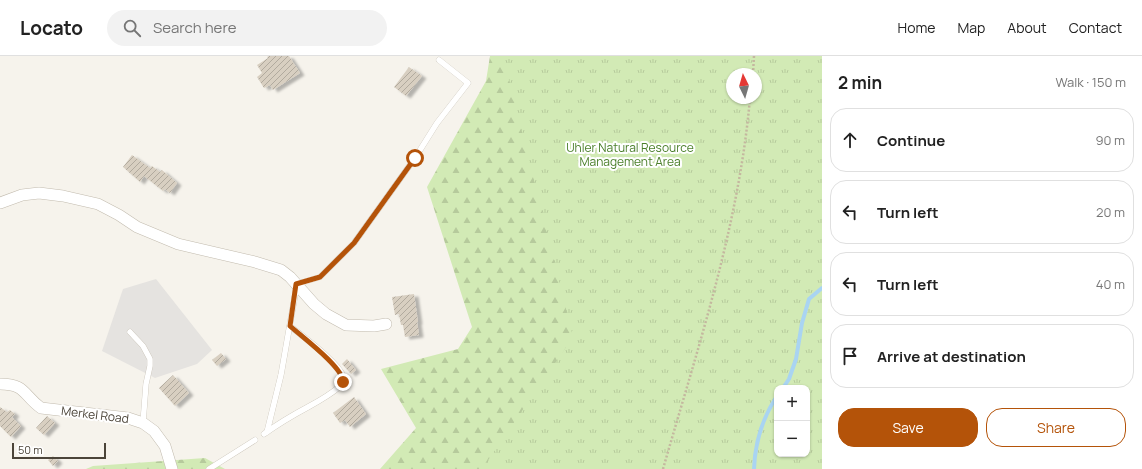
<!DOCTYPE html>
<meta charset="utf-8">
<style>
:root{--surface:#fff;--page:#f2f2f2;--text:#222;--muted:#767676;--line:#e0e0e0;--accent:#b45309}
body{margin:0;font-family:Manrope,sans-serif;background:var(--page);color:var(--text)}
.controls{position:absolute;right:12px;bottom:12px;display:grid;overflow:hidden;border-radius:8px;box-shadow:0 1px 3px #0004}
.controls button{width:36px;height:36px;display:grid;place-items:center;padding:0;border:0;border-bottom:1px solid var(--line);background:var(--surface);color:var(--text);font:20px sans-serif}
.compass{position:absolute;left:726px;top:12px;width:36px;height:36px;border-radius:50%;background:var(--surface);box-shadow:0 1px 3px #0004;rotate:355deg}
.scale{position:absolute;left:12px;bottom:10px;width:94px;box-sizing:border-box;padding-left:4px;border:2px solid #4b4439;border-top:0;font-size:11px;line-height:14px;white-space:nowrap;color:#4b4439;-webkit-text-stroke:3px #fff;paint-order:stroke}
.stop{position:absolute;width:12px;height:12px;margin:-9px;border:3px solid #b45309;border-radius:50%;background:#fff}
.stop.end{background:#b45309;border-color:#fff;box-shadow:0 1px 4px #0008}
.list{margin:0;padding:0;list-style:none}
h2{display:flex;justify-content:space-between;align-items:center;height:52px;margin:0;padding:0 16px;font-size:17px}
h2 small{font-size:13px;font-weight:400;color:var(--muted)}
.list li{display:grid;grid-template-columns:26px 1fr auto;gap:12px;align-items:center;box-sizing:border-box;height:64px;margin:0 8px 8px;padding:0 8px;border:1px solid var(--line);border-radius:16px}
.list b{display:block;font-size:15px;white-space:nowrap}
.list em{font-size:13px;font-style:normal;color:var(--muted)}
.actions{display:flex;gap:8px;padding:12px 16px}
.actions a{flex:1;padding:9px 0;border:1px solid var(--accent);border-radius:16px;text-align:center;font-size:14px;color:var(--accent)}
.actions .main{background:var(--accent);color:#fff}
.icon{flex:none;width:22px;height:22px;fill:none;stroke:currentColor;stroke-width:2;stroke-linecap:round;stroke-linejoin:round}
.map{position:relative;flex:none;width:822px;height:413px;overflow:hidden}
header{display:flex;align-items:center;gap:24px;box-sizing:border-box;height:56px;padding:0 20px;background:var(--surface);border-bottom:1px solid var(--line)}
header strong{font-size:19px}
nav{display:flex;gap:22px;margin-inline-start:auto;font-size:14px}
.search{width:280px;height:36px;background:var(--page);display:flex;align-items:center;gap:10px;box-sizing:border-box;padding:0 14px;border-radius:22px;color:var(--muted);font-size:15px}
main{display:flex}
aside{flex:1;background:var(--surface)}
.map>svg:first-child{display:block}
</style>
<header>
<strong>Locato</strong>
<div class="search"><svg class="icon" aria-label="search" viewBox="0 0 24 24"><circle cx="10" cy="10" r="6"/><path d="M15 15l6 6"/></svg>Search here</div>
<nav><a>Home</a><a>Map</a><a>About</a><a>Contact</a></nav>
</header>
<main>
<div class="map">
<svg width="822" height="413" viewBox="0 0 822 413">
<defs>
<pattern id="forest-firs" width="22" height="20" patternUnits="userSpaceOnUse"><rect width="22" height="20" fill="#d2eab5"/><path d="M5 1l3.5 6h-7zM16 11l3.5 6h-7z" fill="#b6ca9c"/></pattern>
<pattern id="park-tufts" width="24" height="20" patternUnits="userSpaceOnUse"><rect width="24" height="20" fill="#d2eab5"/><path d="M3 7l-1-3M5 7V3M7 7l1-3M15 17l-1-3M17 17v-4M19 17l1-3" fill="none" stroke="#b6ca9c"/></pattern>
<pattern id="building-hatch" width="6" height="6" patternUnits="userSpaceOnUse"><rect width="6" height="6" fill="#d8cfc1"/><path d="M-1 1l2-2M0 6l6-6M5 7l2-2" fill="none" stroke="#b1aa9e"/></pattern>
<filter id="shadow"><feDropShadow dx="4.5" dy="2.5" stdDeviation="1" flood-color="#0004"/></filter>
</defs>
<rect width="100%" height="100%" fill="#f6f3ec"/>
<!-- forest -->
<g fill="url(#forest-firs)" fill-rule="evenodd">
<path d="M 490,0 L 822,0 L 822,413 L 380,413 L 416,372 L 381,313 L 458,293 L 472,271 L 427,131 L 486,25 ZM 732,18 L 756,18 L 756,42 L 732,42 ZM 777,332 L 807,332 L 807,398 L 777,398 Z"/>
<path d="M 205,402 L 225,413 L 86,413 L 93,410 Z"/>
</g>
<!-- park -->
<path fill="url(#park-tufts)" fill-rule="evenodd" d="M 503,0 L 822,0 L 822,413 L 482,413 L 573,281 ZM 732,18 L 756,18 L 756,42 L 732,42 ZM 777,332 L 807,332 L 807,398 L 777,398 Z"/>
<!-- parking -->
<path fill="#e5e3e0" d="M 156,223 L 212,294 L 197,308 L 155,322 L 102,295 L 123,233 Z"/>
<g fill="none" stroke-linecap="round" stroke-linejoin="round">
<!-- stream -->
<g stroke="#a9d4f2" stroke-width="4">
<path d="M 783,332 L 789,323 L 796,303 L 802,267 L 809,243 L 822,232"/>
<path d="M 754,413 C 755,387 763,361 777,340"/>
</g>
</g>
<!-- building -->
<g fill="url(#building-hatch)" filter="url(#shadow)">
<path d="M 269,0 L 289,0 L 300,17 L 273,34 L 270,29 L 264,32 L 257,21 L 262,17 L 257,9 L 268,2 L 267,1 Z"/>
<path d="M 409,11 L 422,20 L 406,40 L 394,31 Z"/>
<path d="M 132,99 L 150,112 L 152,110 L 160,116 L 162,114 L 177,127 L 170,137 L 165,133 L 163,135 L 144,120 L 140,126 L 123,111 Z"/>
<path d="M 414,238 L 418,266 L 417,266 L 419,279 L 405,281 L 403,269 L 401,269 L 399,258 L 395,259 L 392,241 Z"/>
<path d="M 221,297 L 226,303 L 217,310 L 212,304 Z"/>
<path d="M 347,303 L 356,314 L 351,318 L 342,308 Z"/>
<path d="M 173,319 L 189,337 L 175,350 L 159,332 Z"/>
<path d="M 354,341 L 366,358 L 350,371 L 345,364 L 340,367 L 333,357 Z"/>
<path d="M 0,351 L 7,356 L 10,354 L 15,358 L 12,361 L 21,370 L 11,381 L 0,370 Z"/>
<path d="M 47,360 L 55,367 L 44,379 L 36,372 Z"/>
<path d="M 53,400 L 58,405 L 53,410 L 48,404 Z"/>
</g>
<g fill="none" stroke-linecap="round" stroke-linejoin="round">
<!-- service casing -->
<g stroke="#c2bbae" stroke-width="6">
<g id="service">
<path d="M 130,276 L 143,290 L 150,303 L 150,310 L 146,328 L 143,367"/>
<path d="M 267,376 L 281,319 L 297,228 L 320,221 L 354,187 L 415,102 L 437,67 L 468,27 L 439,4"/>
<path d="M 264,378 C 278,368 293,359 308,351 C 319,345 330,339 339,331 C 343,328 344,324 343,320 C 338,306 302,280 290,270"/>
<path d="M 209,413 L 255,384"/>
</g>
</g>
<!-- minor casing -->
<g stroke="#c2bbae" stroke-width="12">
<g id="minor">
<path d="M 0,147 L 22,139 L 39,137 L 63,140 L 98,148 L 119,159 L 137,171 L 178,188 L 255,206 L 281,214 L 290,221 L 314,248 L 326,258 L 346,269 L 374,270 L 386,268"/>
<path d="M 0,328 C 26,328 23,339 41,352 L 128,362 L 143,367 L 154,375 L 165,390 L 172,413"/>
</g>
</g>
<!-- path -->
<g stroke="#c4b79f" stroke-width="2.5" stroke-dasharray="2 2" stroke-linecap="butt">
<path d="M 753,18 L 754,0"/>
<path d="M 663,413 C 698,291 739,169 750,42"/>
</g>
<!-- service -->
<use href="#service" stroke="#fff" stroke-width="5.5"/>
<!-- minor -->
<use href="#minor" stroke="#fff" stroke-width="11"/>
</g>
<g fill="none" stroke-linecap="round" stroke-linejoin="round">
<!-- route -->
<path stroke="#b45309" stroke-width="5" d="M 343,326 C 344,312 301,280 290,270 L 296,228 L 320,221 L 354,187 L 415,102"/>
</g>
<g text-anchor="middle" stroke-width="4" stroke-linejoin="round" paint-order="stroke">
<!-- park labels -->
<g font-size="12" fill="#4a7f2a" stroke="#fff">
<text x="630" y="96">Uhler Natural Resource<tspan x="630" dy="14">Management Area</tspan></text>
</g>
<!-- street labels -->
<g font-size="12" fill="#4b4439" stroke="#fff">
<text transform="translate(95 359) rotate(7)" y="4">Merkel Road</text>
</g>
</g>
</svg>
<div class="controls">
<button>+</button>
<button>−</button>
</div>
<svg class="compass" viewBox="-18 -18 36 36"><path d="M0-13l5 13h-10z" fill="#e53935"/><path d="M0 13l5-13h-10z" fill="#767676"/></svg>
<div class="scale">50 m</div>
<div class="stop" style="left:415px;top:102px"></div>
<div class="stop end" style="left:343px;top:326px"></div>
</div>
<aside>
<h2>2 min<small>Walk · 150 m</small></h2>
<ul class="list">
<li><svg class="icon" aria-label="ahead" viewBox="0 0 24 24"><path d="M12 20V5M6 11l6-6 6 6"/></svg><div><b>Continue</b></div><em>90 m</em></li>
<li><svg class="icon" aria-label="left" viewBox="0 0 24 24"><path d="M17 20v-9H6M10 6l-5 5 5 5"/></svg><div><b>Turn left</b></div><em>20 m</em></li>
<li><svg class="icon" aria-label="left" viewBox="0 0 24 24"><path d="M17 20v-9H6M10 6l-5 5 5 5"/></svg><div><b>Turn left</b></div><em>40 m</em></li>
<li><svg class="icon" aria-label="arrive" viewBox="0 0 24 24"><path d="M6 21V4h12l-3 4 3 4H6"/></svg><div><b>Arrive at destination</b></div></li>
</ul>
<div class="actions"><a class="main">Save</a><a>Share</a></div>
</aside>
</main>
